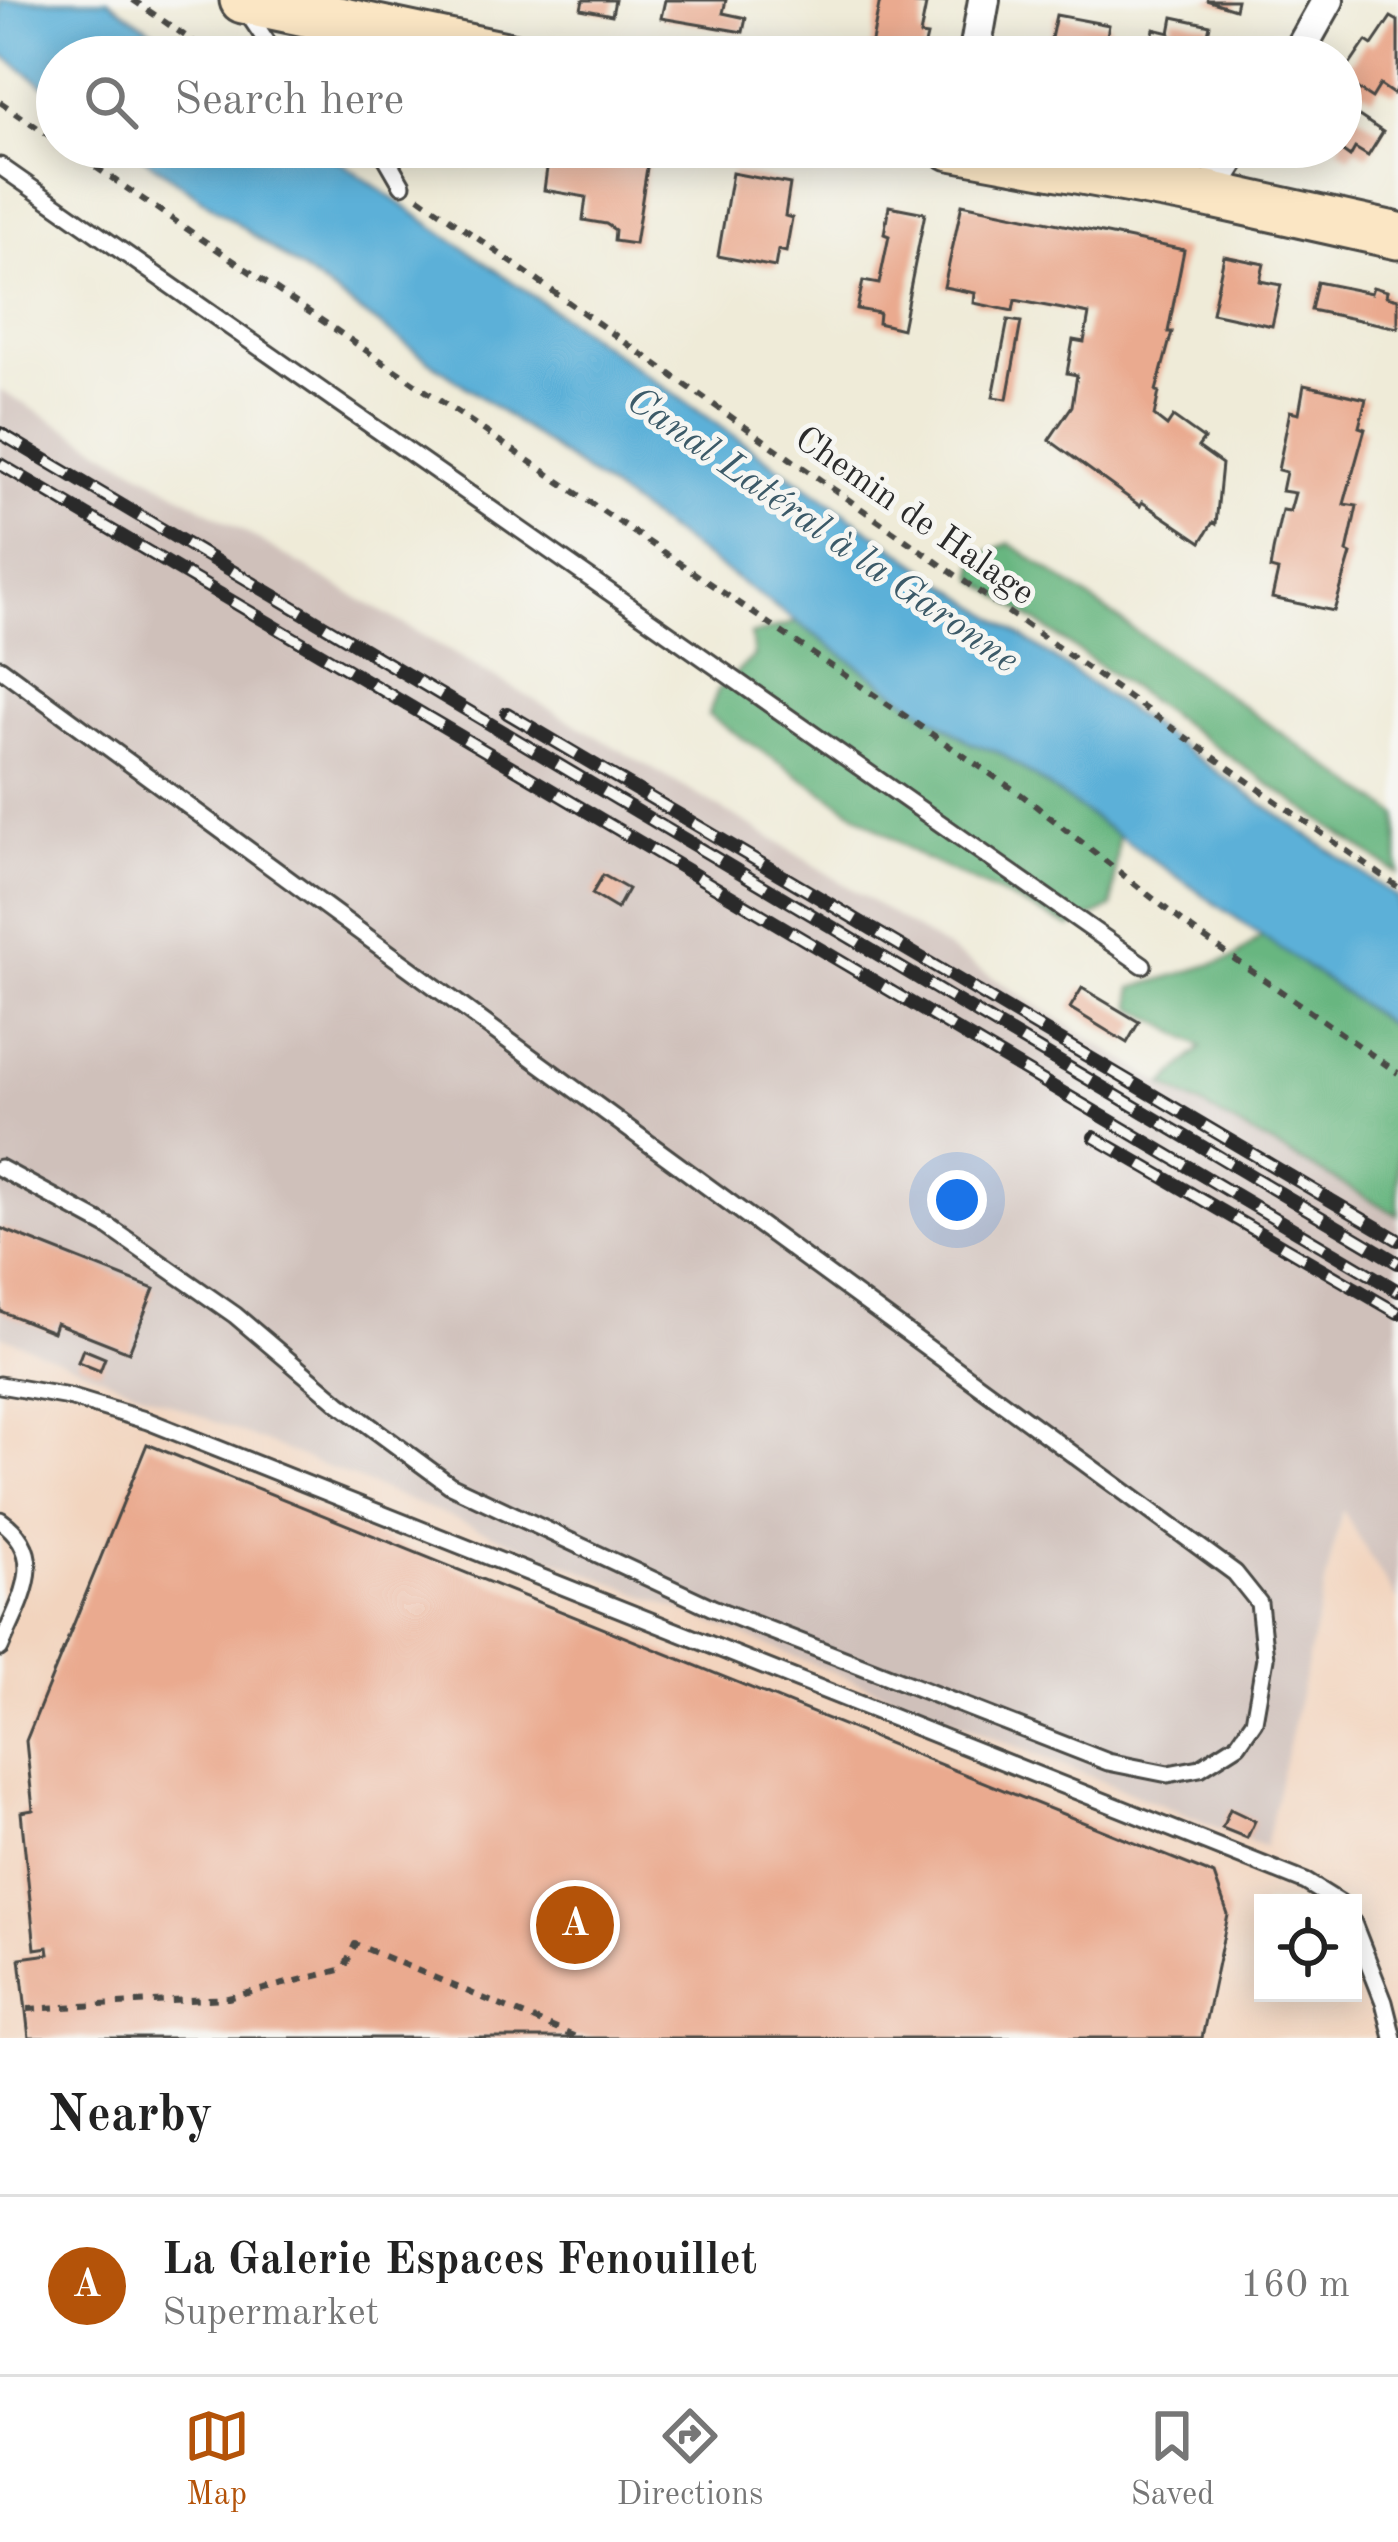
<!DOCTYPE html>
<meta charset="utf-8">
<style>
:root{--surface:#fff;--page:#f2f2f2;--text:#222;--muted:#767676;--line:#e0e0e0;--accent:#b45309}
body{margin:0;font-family:"Old Standard TT",serif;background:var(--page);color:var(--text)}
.controls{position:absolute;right:36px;bottom:36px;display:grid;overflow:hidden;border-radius:0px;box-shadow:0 6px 30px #0003}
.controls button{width:108px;height:108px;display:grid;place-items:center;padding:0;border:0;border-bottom:3px solid var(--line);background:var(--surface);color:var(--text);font:60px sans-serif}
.you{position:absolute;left:957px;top:1200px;width:42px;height:42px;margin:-30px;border:9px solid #fff;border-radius:50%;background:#1a73e8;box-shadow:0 0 0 18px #1a73e833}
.badge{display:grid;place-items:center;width:78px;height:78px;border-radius:50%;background:var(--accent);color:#fff;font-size:39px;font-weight:700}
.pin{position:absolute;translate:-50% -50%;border:6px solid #fff;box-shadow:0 3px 12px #0006}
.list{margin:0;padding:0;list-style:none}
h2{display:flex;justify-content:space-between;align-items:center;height:156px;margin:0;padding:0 48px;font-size:51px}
h2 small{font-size:39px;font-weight:400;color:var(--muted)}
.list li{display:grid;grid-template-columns:78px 1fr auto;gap:36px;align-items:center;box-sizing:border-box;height:180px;padding:0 48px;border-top:3px solid var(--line)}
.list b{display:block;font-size:45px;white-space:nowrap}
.list p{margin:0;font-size:39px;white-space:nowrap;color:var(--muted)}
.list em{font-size:39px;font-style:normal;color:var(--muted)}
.icon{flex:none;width:66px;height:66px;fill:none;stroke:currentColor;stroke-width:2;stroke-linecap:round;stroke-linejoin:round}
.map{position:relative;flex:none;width:1398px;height:2038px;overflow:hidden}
.search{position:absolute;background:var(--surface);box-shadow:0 6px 30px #0003;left:36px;right:36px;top:36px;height:132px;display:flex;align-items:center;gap:30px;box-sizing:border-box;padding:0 42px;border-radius:66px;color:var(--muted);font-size:45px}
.sheet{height:336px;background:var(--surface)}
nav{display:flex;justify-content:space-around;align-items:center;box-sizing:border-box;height:168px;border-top:3px solid var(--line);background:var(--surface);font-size:33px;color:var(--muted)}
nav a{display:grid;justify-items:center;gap:6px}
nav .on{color:var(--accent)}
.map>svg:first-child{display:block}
</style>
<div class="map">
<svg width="1398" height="2038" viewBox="0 0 1398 2038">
<rect width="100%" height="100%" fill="#f6f6f2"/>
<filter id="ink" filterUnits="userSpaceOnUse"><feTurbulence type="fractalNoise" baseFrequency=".00833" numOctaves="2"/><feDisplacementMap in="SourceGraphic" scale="24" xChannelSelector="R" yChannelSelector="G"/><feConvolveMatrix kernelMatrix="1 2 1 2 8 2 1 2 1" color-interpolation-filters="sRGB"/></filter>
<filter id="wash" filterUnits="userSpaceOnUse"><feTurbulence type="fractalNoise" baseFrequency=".004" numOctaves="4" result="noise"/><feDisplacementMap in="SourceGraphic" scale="48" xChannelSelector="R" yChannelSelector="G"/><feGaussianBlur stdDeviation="2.7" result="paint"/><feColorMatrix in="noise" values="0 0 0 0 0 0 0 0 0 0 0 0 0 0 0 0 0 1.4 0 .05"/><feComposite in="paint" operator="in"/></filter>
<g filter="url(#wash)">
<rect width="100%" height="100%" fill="#efebd8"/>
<!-- built -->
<path fill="#f2d4be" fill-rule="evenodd" d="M 0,1335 L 1264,1846 L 1343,1508 L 1398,1602 L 1398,2038 L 0,2038 ZM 1263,1903 L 1353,1903 L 1353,1993 L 1263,1993 Z"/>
<!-- industrial -->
<path fill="#cfc0ba" d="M 0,390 L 763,833 L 1164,1085 L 1398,1215 L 1398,1602 L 1342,1510 L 1265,1847 L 0,1335 Z"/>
<!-- forest -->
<g fill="#68b680" stroke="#4a7056" stroke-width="3">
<path d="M 1010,543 L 1398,815 L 1398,874 L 975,579 L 975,558 Z"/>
<path d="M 798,622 L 971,743 L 1000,753 L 1118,835 L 1112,907 L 1071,927 L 921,857 L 708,715 L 718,690 L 754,656 L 751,635 Z"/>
<path d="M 1263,935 L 1398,1031 L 1398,1215 L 1164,1085 L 1202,1047 L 1133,1007 L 1132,988 L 1234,958 Z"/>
</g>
<!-- water -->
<g fill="#5bb0d8" stroke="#436e82" stroke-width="3">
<path d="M 0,0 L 108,0 L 190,57 L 57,57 L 57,95 L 0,53 Z"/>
<path d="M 129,147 L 319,147 L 1398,898 L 1398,1031 L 1000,753 L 971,743 L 895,692 Z"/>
</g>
<g id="blocks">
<!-- building -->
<g fill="#eaaa8f">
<path d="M 583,0 L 615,0 L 612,15 L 581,9 Z"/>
<path d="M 665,0 L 726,0 L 723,13 L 746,18 L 743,32 L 661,18 Z"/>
<path d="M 880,0 L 926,5 L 920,35 L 927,36 L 922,57 L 869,57 Z"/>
<path d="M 1206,0 L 1237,0 L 1235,9 Z"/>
<path d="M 1056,15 L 1109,25 L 1103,57 L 1039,57 L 1042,42 L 1050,43 Z"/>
<path d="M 1173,17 L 1210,25 L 1203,57 L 1148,57 L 1154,29 L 1170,33 Z"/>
<path d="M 1391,17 L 1398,21 L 1398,87 L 1393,94 L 1380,85 L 1372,98 L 1341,78 L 1366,41 L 1372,45 Z"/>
<path d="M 1341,104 L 1383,132 L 1368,156 L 1355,148 L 1350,157 L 1336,147 L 1341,147 Z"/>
<path d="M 550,147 L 595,147 L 649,155 L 635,244 L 614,241 L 615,230 L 606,224 L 583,220 L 586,197 L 544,190 Z"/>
<path d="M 732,173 L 790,184 L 785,216 L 792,218 L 786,252 L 778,250 L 775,267 L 718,256 Z"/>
<path d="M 962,204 L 1184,250 L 1168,332 L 1172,332 L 1156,391 L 1159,392 L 1154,416 L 1167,426 L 1173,417 L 1204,439 L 1198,447 L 1222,464 L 1216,524 L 1213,522 L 1201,542 L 1142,502 L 1140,506 L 1049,440 L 1072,406 L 1077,375 L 1067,373 L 1073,340 L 1084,342 L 1089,314 L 1015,300 L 1013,311 L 974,303 L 975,293 L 944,287 Z"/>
<path d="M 889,206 L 925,213 L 902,329 L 878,323 L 879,313 L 857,309 L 863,281 L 879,284 L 889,236 L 884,234 Z"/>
<path d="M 1224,256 L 1264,264 L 1260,281 L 1281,285 L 1272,326 L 1212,313 Z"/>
<path d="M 1317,282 L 1371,293 L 1373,287 L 1387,291 L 1386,296 L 1398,299 L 1398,328 L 1311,310 Z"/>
<path d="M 1008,320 L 1021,322 L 1007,399 L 993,397 Z"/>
<path d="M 1304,385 L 1366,399 L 1359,427 L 1365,429 L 1344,504 L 1357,506 L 1347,552 L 1351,554 L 1334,611 L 1272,598 L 1278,571 L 1270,569 L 1273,551 L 1282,510 L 1290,511 L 1295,493 L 1282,491 L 1286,472 L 1278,470 L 1290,411 L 1299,413 Z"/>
<path d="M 603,875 L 628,889 L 617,909 L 592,894 Z"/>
<path d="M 1082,988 L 1139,1022 L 1127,1043 L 1070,1008 Z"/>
<path d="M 0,1228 L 154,1289 L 129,1352 L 56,1323 L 53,1332 L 0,1311 Z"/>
<path d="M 83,1349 L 105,1358 L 100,1371 L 78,1362 Z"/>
<path d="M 147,1444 L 1214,1875 L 1228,1915 L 1202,2038 L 29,2038 L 20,1958 L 49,1954 L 48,1947 L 35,1949 L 21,1812 L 33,1810 L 26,1741 Z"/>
<path d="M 1230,1809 L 1255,1821 L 1247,1838 L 1222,1828 Z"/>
</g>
</g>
</g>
<g filter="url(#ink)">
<use href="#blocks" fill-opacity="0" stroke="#484845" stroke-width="3"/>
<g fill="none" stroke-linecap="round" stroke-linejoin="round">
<!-- lane casing -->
<g stroke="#484845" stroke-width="21">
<g id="lane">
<path d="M 244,8 L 277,57"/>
<path d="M 380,147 L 402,185"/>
<path d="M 0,166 L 1143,965"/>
<path d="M 0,668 L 1235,1573 L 1259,1603 L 1265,1658 L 1254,1721 L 1238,1744 L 1200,1768 L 1168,1774 L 1108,1762 L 713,1608 L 450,1485 L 340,1404 L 235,1315 L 109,1227 L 0,1168"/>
<path d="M 0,1385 L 69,1397 L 148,1421 L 1306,1882 L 1340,1903"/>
<path d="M 0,1520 C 52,1556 19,1602 0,1648"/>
<path d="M 1353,1923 L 1384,2002 L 1393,2038"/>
</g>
</g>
<!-- street casing -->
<g stroke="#484845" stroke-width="36">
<g id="street">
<path d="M 974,57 L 984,0"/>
<path d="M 1296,57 L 1328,0"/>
<path d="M 1208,194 L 1238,147"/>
</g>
</g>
<!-- secondary casing -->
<g stroke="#484845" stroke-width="51">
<g id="secondary">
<path d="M 243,0 L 515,57"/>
<path d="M 951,147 L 1208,194 L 1398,236"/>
</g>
</g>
<!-- path -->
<g stroke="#484845" stroke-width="6" stroke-dasharray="9 9" stroke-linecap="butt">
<path d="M 133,0 L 216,57"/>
<path d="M 548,36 L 645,57"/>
<path d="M 0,102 L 57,141"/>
<path d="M 66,147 L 1023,796 L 1193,930 L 1398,1073"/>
<path d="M 419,197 L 1398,887"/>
<path d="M 28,2009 L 228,1998 L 344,1969 L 355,1944 L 578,2038"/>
</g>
<!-- lane -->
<use href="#lane" stroke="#fff" stroke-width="15"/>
<!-- street -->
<use href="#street" stroke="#fff" stroke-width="30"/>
<!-- secondary -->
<use href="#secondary" stroke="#fbe6c4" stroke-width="45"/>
<!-- rail casing -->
<g stroke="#2b2b2b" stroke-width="14">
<g id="rail">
<path d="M 0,433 L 1398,1263"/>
<path d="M 0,464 L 1398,1291"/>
<path d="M 507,713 L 1398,1240"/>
<path d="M 1094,1137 L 1398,1313"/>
</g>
</g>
<!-- rail -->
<use href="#rail" stroke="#f6f6f2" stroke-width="9" stroke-dasharray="27" stroke-linecap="butt"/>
</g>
</g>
<g text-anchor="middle" stroke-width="10" stroke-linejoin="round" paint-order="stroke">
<!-- street labels -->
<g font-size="36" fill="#2b2b2b" stroke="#f6f6f2">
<text transform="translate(916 514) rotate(35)" y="13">Chemin de Halage</text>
</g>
<!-- water labels -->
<g font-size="39" font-style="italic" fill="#3c5a68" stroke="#f6f6f2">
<text transform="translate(824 528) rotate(35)" y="14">Canal Latéral à la Garonne</text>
</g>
</g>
</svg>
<div class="controls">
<button><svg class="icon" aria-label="locate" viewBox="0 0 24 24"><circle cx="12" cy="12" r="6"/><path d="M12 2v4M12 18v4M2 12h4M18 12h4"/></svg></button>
</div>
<div class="you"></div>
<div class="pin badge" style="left:575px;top:1925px">A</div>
<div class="search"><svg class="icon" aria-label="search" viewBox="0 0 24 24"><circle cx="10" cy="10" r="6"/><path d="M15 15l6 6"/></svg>Search here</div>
</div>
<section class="sheet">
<h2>Nearby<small></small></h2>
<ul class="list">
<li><span class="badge">A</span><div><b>La Galerie Espaces Fenouillet</b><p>Supermarket</p></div><em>160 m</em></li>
</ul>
</section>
<nav>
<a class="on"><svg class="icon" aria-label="map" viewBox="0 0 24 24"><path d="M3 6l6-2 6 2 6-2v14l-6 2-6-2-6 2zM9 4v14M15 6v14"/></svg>Map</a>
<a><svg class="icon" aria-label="directions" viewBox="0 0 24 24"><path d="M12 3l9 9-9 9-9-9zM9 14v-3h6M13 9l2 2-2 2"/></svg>Directions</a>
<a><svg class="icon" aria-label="saved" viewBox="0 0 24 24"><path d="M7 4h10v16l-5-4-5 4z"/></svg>Saved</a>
</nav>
